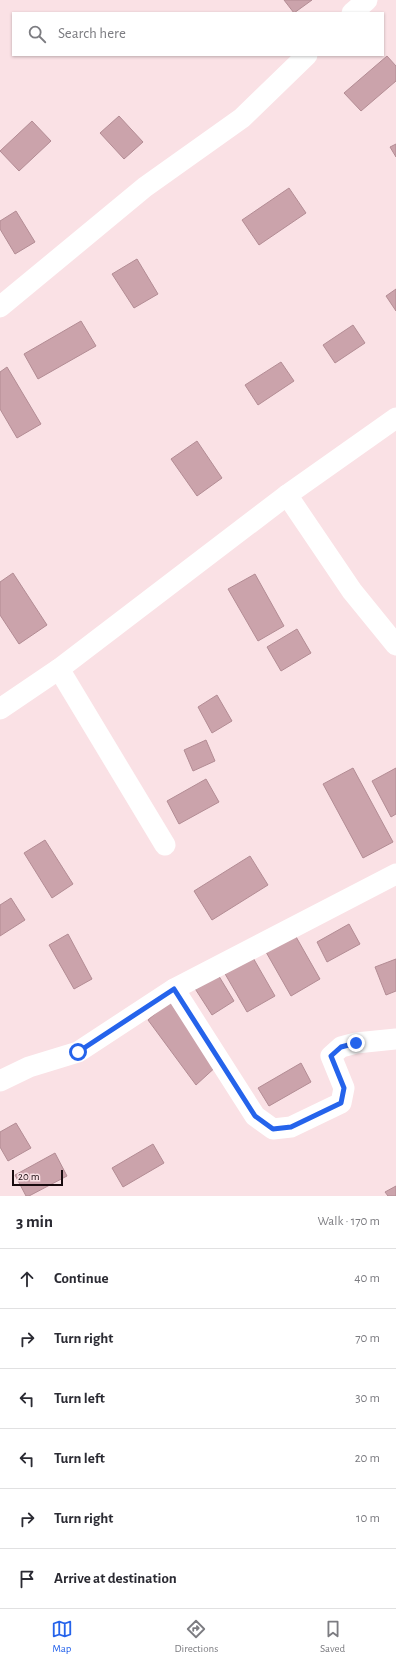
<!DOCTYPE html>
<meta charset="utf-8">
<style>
:root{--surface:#fff;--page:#f7f7f7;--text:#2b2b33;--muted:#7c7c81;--line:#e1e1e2;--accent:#2563eb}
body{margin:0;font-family:"Alegreya Sans",sans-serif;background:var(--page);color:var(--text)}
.scale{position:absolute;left:12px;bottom:10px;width:51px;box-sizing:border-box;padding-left:4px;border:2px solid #190b0f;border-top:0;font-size:11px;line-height:14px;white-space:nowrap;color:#190b0f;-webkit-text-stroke:3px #fae1e5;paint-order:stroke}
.stop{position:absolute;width:12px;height:12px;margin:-9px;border:3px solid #2563eb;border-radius:50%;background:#fff}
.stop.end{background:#2563eb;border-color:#fff;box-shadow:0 1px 4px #0008}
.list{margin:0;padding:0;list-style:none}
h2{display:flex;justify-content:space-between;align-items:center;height:52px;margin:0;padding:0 16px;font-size:17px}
h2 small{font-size:13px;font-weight:400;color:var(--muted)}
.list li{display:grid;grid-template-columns:26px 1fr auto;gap:12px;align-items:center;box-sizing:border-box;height:60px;padding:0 16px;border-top:1px solid var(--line)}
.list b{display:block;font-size:15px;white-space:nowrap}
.list em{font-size:13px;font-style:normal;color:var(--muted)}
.icon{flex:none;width:22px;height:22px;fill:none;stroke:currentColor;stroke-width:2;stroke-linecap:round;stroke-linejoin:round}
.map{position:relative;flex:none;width:396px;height:1196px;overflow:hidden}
.search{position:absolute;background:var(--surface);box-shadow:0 1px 3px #0004;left:12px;right:12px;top:12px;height:44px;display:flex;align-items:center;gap:10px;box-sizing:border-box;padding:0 14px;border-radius:0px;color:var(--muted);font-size:15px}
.sheet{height:412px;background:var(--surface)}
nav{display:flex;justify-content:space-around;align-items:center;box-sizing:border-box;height:56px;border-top:1px solid var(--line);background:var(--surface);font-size:11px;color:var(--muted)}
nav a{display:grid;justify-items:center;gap:2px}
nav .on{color:var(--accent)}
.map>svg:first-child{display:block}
</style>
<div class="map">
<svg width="396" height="1196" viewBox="0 0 396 1196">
<rect width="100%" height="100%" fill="#fae1e5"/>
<!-- building -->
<g fill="#cba3ab" stroke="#b38c94">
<path d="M 284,0 L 312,0 L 294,13 Z"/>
<path d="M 387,56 L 396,66 L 396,81 L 361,111 L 344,93 Z"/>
<path d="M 119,116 L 143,142 L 124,159 L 100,133 Z"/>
<path d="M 32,121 L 51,141 L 19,171 L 0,151 Z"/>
<path d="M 396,144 L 396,157 L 390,147 Z"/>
<path d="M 289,188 L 306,213 L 259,245 L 242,220 Z"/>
<path d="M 16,211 L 35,242 L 15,254 L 0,229 L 0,221 Z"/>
<path d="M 137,259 L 158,294 L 134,308 L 112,274 Z"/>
<path d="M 396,289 L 396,311 L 386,296 Z"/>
<path d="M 81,321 L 96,346 L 38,379 L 24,354 Z"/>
<path d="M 353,325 L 365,343 L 335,363 L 323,345 Z"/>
<path d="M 281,362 L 294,381 L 258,405 L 245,385 Z"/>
<path d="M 7,367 L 41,424 L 17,438 L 0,409 L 0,372 Z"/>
<path d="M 197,441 L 222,478 L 197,496 L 171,459 Z"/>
<path d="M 13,573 L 47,625 L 19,644 L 0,615 L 0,582 Z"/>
<path d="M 255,574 L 284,626 L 258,641 L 228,589 Z"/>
<path d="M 297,629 L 311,653 L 281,671 L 267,647 Z"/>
<path d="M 217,695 L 232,721 L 212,733 L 198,707 Z"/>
<path d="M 206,740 L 215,761 L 193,771 L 184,750 Z"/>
<path d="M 353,768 L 393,842 L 363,858 L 323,784 Z"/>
<path d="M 396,768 L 396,814 L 391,817 L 372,781 Z"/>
<path d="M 206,779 L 219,802 L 179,824 L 167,801 Z"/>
<path d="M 45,840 L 73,884 L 52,898 L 24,853 Z"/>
<path d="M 250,856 L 268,885 L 212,920 L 194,891 Z"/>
<path d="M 11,898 L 25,920 L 0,936 L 0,905 Z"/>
<path d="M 349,924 L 360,944 L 327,962 L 317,942 Z"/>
<path d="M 68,934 L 92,979 L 74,989 L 49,945 Z"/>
<path d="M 295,935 L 320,979 L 291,996 L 266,952 Z"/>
<path d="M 252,956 L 275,996 L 247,1012 L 224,972 Z"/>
<path d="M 396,959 L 396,991 L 386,995 L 375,967 Z"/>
<path d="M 217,973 L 234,1001 L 212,1015 L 194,987 Z"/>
<path d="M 171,1000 L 219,1064 L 196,1085 L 148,1020 Z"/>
<path d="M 301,1063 L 311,1082 L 269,1106 L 258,1088 Z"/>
<path d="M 16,1123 L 31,1148 L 8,1161 L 0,1147 L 0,1132 Z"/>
<path d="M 153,1144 L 164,1163 L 123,1187 L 112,1168 Z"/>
<path d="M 55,1153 L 67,1176 L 29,1196 L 26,1196 L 15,1175 Z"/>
<path d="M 396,1186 L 396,1196 L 388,1196 L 385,1192 Z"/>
</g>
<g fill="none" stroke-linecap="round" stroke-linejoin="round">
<!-- minor -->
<g stroke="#fff" stroke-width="21">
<path d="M 352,13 L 367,0"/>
<path d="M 0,307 L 145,187 L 242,118 L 307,55"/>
<path d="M 287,495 L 352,591 L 396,645"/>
<path d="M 59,669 L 165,845"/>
<path d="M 0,709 L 59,669 L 287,495 L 396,418"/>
<path d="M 174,989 L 255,1116 L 273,1129 L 291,1127 L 341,1103 L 344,1088 L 331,1056 L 341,1047 L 356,1043 L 396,1039"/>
<path d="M 0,1081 L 29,1067 L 78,1052 L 174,989 L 396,874"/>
</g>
</g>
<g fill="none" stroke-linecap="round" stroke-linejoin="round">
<!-- route -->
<path stroke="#2563eb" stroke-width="5" d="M 78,1052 L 174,989 L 255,1116 L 273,1129 L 291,1127 L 341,1103 L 344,1088 L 331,1056 L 341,1047 L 356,1043"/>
</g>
</svg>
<div class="scale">20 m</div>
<div class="stop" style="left:78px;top:1052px"></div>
<div class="stop end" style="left:356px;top:1043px"></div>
<div class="search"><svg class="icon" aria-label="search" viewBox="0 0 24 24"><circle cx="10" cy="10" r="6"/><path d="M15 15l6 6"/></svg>Search here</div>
</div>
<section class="sheet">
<h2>3 min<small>Walk · 170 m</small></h2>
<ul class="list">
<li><svg class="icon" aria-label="ahead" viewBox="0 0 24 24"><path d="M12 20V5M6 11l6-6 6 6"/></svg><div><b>Continue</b></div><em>40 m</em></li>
<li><svg class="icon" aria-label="right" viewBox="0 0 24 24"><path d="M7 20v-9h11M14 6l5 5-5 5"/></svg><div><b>Turn right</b></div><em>70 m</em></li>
<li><svg class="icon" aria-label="left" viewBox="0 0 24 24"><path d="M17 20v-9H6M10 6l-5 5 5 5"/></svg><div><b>Turn left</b></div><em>30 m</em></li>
<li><svg class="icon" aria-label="left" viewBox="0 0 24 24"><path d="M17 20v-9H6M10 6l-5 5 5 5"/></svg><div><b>Turn left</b></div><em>20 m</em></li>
<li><svg class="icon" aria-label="right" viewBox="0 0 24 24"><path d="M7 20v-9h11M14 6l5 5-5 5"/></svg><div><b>Turn right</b></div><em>10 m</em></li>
<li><svg class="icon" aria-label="arrive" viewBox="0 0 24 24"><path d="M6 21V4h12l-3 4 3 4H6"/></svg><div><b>Arrive at destination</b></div></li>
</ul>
</section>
<nav>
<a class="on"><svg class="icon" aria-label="map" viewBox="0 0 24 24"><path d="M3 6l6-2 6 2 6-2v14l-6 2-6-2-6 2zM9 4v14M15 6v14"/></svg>Map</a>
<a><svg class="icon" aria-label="directions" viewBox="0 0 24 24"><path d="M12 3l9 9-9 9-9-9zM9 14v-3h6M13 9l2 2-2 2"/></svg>Directions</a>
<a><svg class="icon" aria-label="saved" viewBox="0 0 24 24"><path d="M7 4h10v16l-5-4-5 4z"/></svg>Saved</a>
</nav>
